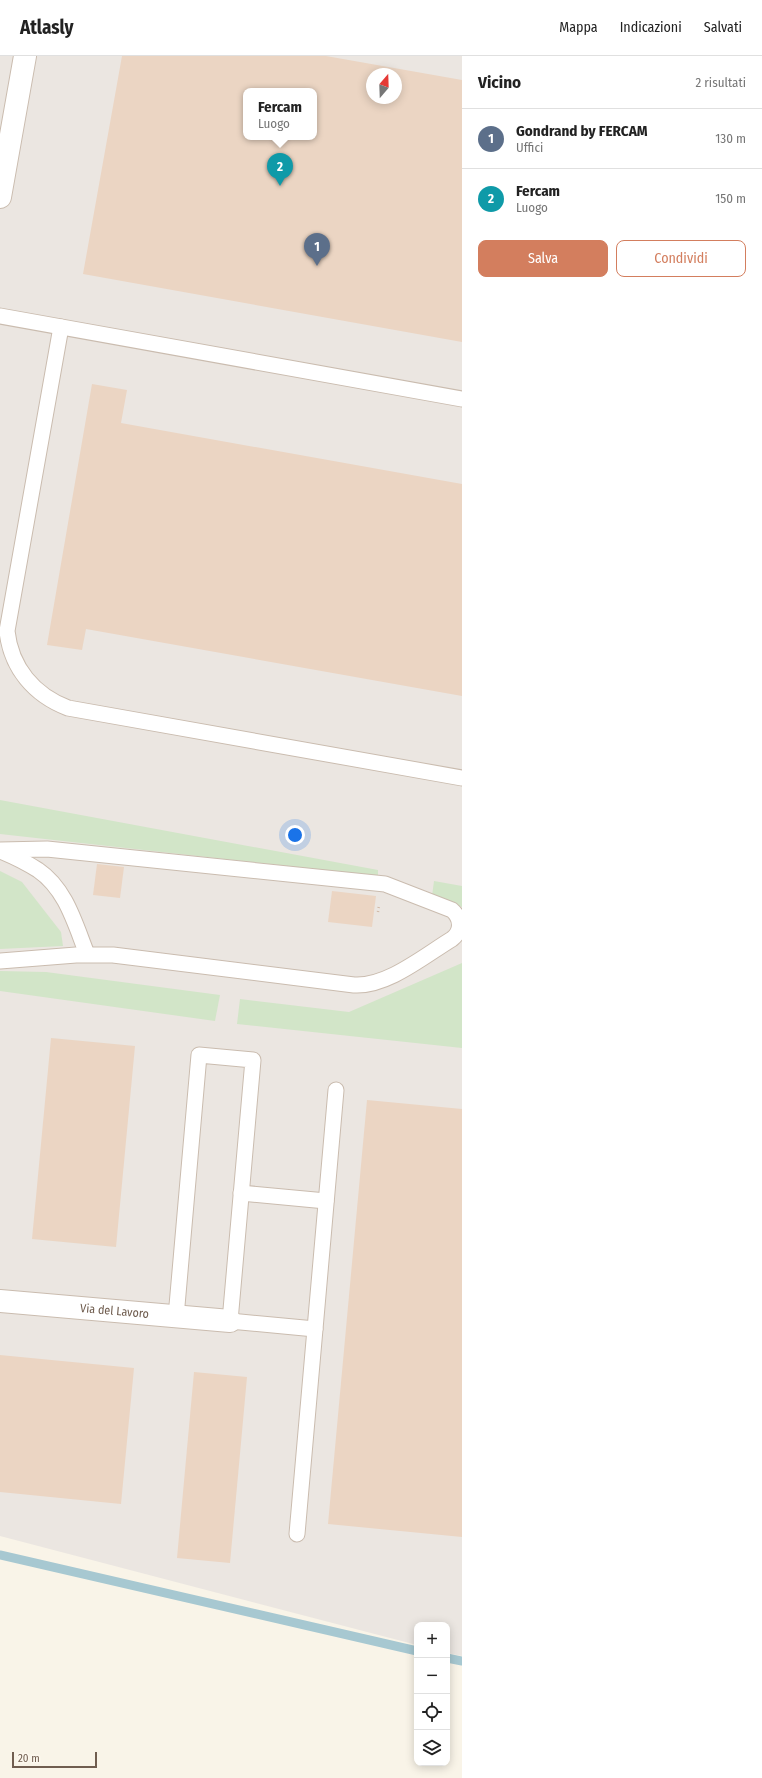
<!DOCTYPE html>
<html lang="it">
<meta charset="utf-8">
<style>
:root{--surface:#fff;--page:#f6f6f6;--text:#222;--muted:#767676;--line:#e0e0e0;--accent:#d37e5e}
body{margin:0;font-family:"Fira Sans Condensed",sans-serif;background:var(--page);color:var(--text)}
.controls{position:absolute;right:12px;bottom:12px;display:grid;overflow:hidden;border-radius:8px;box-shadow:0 2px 10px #0003}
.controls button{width:36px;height:36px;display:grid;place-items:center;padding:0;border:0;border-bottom:1px solid var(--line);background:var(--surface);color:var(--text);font:20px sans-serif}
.compass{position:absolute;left:366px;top:12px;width:36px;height:36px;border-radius:50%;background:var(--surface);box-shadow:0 2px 10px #0003;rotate:19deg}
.scale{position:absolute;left:12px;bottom:10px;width:85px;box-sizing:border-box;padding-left:4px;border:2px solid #705d4f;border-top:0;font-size:11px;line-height:14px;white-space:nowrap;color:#705d4f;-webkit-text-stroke:3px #fdf8ee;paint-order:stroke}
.you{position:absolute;left:295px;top:779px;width:14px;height:14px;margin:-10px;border:3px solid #fff;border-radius:50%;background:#1a73e8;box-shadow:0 0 0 6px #1a73e833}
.badge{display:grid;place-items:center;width:26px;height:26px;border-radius:50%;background:var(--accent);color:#fff;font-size:13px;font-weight:700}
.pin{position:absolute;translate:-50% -33px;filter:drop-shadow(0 1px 2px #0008)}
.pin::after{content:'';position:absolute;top:21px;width:14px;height:12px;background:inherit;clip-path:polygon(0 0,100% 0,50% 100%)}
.popup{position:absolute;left:243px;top:32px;width:74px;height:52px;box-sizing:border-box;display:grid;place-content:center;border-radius:8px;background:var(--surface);filter:drop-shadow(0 1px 3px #0005);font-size:13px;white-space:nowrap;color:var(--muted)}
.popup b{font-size:15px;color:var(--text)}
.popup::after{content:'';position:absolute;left:50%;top:100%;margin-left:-8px;border:8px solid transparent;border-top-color:var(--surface)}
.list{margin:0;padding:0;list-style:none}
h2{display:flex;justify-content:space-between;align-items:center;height:52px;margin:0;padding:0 16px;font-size:17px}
h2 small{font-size:13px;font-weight:400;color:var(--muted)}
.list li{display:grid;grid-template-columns:26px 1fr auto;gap:12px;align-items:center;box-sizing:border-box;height:60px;padding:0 16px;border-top:1px solid var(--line)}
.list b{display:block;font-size:15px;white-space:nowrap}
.list p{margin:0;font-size:13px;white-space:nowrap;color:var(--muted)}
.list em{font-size:13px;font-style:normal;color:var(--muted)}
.actions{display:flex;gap:8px;padding:12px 16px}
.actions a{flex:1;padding:9px 0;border:1px solid var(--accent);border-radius:8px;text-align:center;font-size:14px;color:var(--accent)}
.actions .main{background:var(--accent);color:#fff}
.icon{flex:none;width:22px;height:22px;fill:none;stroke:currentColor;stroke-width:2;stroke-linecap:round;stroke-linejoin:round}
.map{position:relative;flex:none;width:462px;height:1722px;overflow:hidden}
header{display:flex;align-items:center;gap:24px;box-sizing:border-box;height:56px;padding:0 20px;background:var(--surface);border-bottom:1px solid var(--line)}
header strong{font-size:19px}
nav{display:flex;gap:22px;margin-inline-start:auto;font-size:14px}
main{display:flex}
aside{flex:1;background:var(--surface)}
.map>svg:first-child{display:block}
</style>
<header>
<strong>Atlasly</strong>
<nav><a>Mappa</a><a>Indicazioni</a><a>Salvati</a></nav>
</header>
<main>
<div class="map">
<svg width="462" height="1722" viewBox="0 0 462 1722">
<rect width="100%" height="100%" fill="#f9f4e8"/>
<!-- industrial -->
<path fill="#ebe6e1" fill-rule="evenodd" d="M 0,0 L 462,0 L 462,1600 L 447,1597 L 447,1569 L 417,1569 L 417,1589 L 0,1480 ZM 372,18 L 396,18 L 396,42 L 372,42 ZM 246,35 L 314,35 L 314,81 L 246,81 Z"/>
<!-- green -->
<g fill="#d2e5c8">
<path d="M 0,744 L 378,814 L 378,820 L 0,778 Z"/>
<path d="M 0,815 L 22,826 L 61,876 L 63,890 L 0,893 Z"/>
<path d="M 434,825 L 462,830 L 462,851 L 432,840 Z"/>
<path d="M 462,907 L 462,992 L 237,968 L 240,943 L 349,956 Z"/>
<path d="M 0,915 L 46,916 L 220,939 L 215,965 L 0,935 Z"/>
</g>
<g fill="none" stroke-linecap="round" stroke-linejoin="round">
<!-- stream -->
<g stroke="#a7c8d1" stroke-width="9">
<path d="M 0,1499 L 417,1595"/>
<path d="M 447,1602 L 462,1605"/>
</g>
</g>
<!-- building -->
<g fill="#ebd5c3" fill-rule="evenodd">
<path d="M 122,0 L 326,0 L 462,24 L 462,286 L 83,218 ZM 372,18 L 396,18 L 396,42 L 372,42 ZM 246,35 L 314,35 L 314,81 L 246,81 Z"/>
<path d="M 92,328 L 127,334 L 121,367 L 462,428 L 462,640 L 86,573 L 82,594 L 47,589 Z"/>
<path d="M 97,808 L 124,811 L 120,842 L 93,839 Z"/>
<path d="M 332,835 L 376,840 L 372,871 L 328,866 Z"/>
<path d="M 51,982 L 135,990 L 116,1191 L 32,1183 Z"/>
<path d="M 367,1044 L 462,1053 L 462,1481 L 328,1468 Z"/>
<path d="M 0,1299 L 134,1312 L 121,1448 L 0,1436 Z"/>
<path d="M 194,1316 L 247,1321 L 230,1507 L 177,1502 Z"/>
</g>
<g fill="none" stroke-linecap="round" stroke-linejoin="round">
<!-- lane casing -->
<g stroke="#cabcaf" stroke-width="17">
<g id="lane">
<path d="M 0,260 L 462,343"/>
<path d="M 61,271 L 7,575 C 11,612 34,639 68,652 L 462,722"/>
<path d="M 0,794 L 47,793 L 385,828 L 452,854 C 462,863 462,875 452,883 C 424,900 387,931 354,929 L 113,899 L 76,899 L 0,905"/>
<path d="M 3,796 C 15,801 27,807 38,814 C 66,833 75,868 87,898"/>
<path d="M 241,1137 L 326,1145"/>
<path d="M 176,1261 L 199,999 L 253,1004 L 230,1265 L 315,1273"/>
<path d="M 297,1478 L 336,1034"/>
</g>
</g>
<!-- street casing -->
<g stroke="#cabcaf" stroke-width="24">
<g id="street">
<path d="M 0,141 L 25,0"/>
<path id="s1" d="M 0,1245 L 230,1265"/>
</g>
</g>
<!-- path -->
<path stroke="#d0b9a6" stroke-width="2.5" stroke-dasharray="1 3" stroke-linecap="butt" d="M 378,856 L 379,849"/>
<!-- lane -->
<use href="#lane" stroke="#fff" stroke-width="15"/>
<!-- street -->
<use href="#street" stroke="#fff" stroke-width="22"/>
</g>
<g text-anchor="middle" stroke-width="3" stroke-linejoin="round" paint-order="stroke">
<!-- street labels -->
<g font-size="12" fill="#705d4f" stroke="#fdf8ee">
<text dy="4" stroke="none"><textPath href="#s1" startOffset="115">Via del Lavoro</textPath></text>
</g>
</g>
</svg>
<div class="controls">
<button>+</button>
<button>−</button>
<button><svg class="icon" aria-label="locate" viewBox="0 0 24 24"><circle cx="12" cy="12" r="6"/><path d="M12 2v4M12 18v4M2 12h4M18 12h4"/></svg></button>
<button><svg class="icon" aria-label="layers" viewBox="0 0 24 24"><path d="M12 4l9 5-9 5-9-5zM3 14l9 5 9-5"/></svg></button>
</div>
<svg class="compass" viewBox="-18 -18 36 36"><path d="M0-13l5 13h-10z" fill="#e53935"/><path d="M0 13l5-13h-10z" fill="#767676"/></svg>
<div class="scale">20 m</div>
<div class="you"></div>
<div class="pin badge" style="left:317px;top:210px;background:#5c6f8a">1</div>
<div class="pin badge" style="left:280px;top:130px;background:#0f9aa8">2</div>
<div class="popup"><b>Fercam</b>Luogo</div>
</div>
<aside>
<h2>Vicino<small>2 risultati</small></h2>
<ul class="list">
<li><span class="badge" style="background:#5c6f8a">1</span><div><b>Gondrand by FERCAM</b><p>Uffici</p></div><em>130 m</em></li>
<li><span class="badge" style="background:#0f9aa8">2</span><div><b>Fercam</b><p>Luogo</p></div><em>150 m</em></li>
</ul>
<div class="actions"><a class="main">Salva</a><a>Condividi</a></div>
</aside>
</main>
